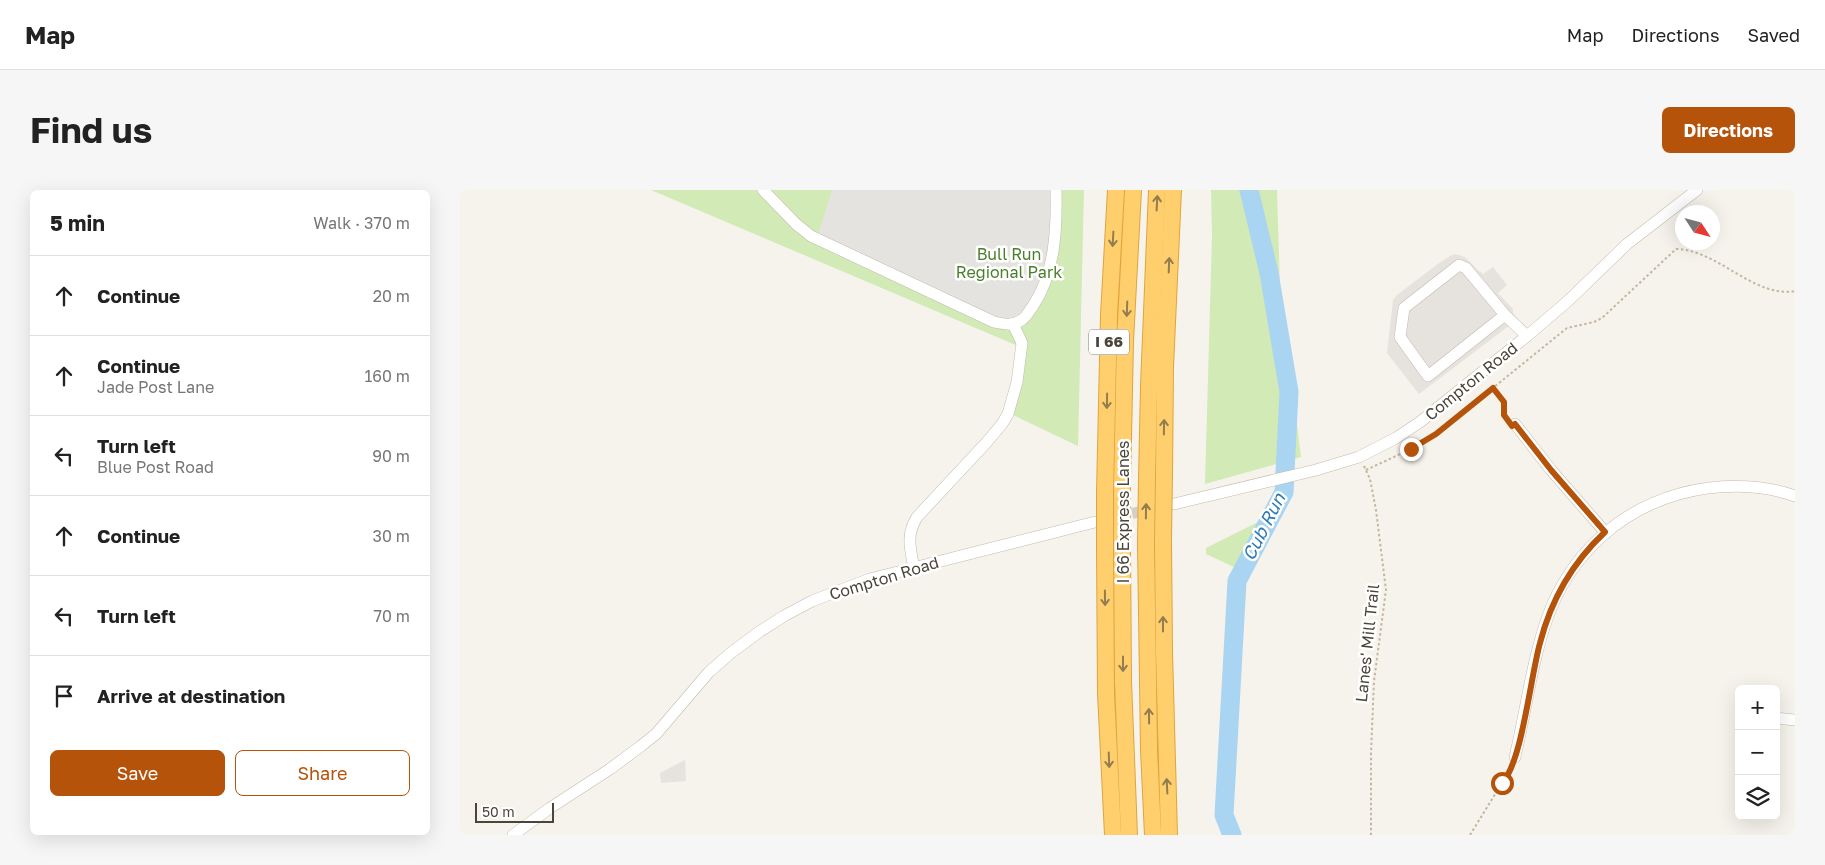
<!DOCTYPE html>
<meta charset="utf-8">
<style>
:root{--surface:#fff;--page:#f6f6f6;--text:#222;--muted:#767676;--line:#e0e0e0;--accent:#b45309}
body{margin:0;font-family:"Golos Text",sans-serif;background:var(--page);color:var(--text)}
.controls{position:absolute;right:15px;bottom:15px;display:grid;overflow:hidden;border-radius:8px;box-shadow:0 5px 20px #0002}
.controls button{width:45px;height:45px;display:grid;place-items:center;padding:0;border:0;border-bottom:1px solid var(--line);background:var(--surface);color:var(--text);font:25px sans-serif}
.compass{position:absolute;left:1215px;top:15px;width:45px;height:45px;border-radius:50%;background:var(--surface);box-shadow:0 5px 20px #0002;rotate:126deg}
.scale{position:absolute;left:15px;bottom:12px;width:79px;box-sizing:border-box;padding-left:5px;border:2px solid #4b4439;border-top:0;font-size:14px;line-height:18px;white-space:nowrap;color:#4b4439;-webkit-text-stroke:4px #fff;paint-order:stroke}
.stop{position:absolute;width:15px;height:15px;margin:-11px;border:4px solid #b45309;border-radius:50%;background:#fff}
.stop.end{background:#b45309;border-color:#fff;box-shadow:0 1px 5px #0008}
.list{margin:0;padding:0;list-style:none}
h2{display:flex;justify-content:space-between;align-items:center;height:65px;margin:0;padding:0 20px;font-size:21px}
h2 small{font-size:16px;font-weight:400;color:var(--muted)}
.list li{display:grid;grid-template-columns:32px 1fr auto;gap:15px;align-items:center;box-sizing:border-box;height:80px;padding:0 20px;border-top:1px solid var(--line)}
.list b{display:block;font-size:19px;white-space:nowrap}
.list p{margin:0;font-size:16px;white-space:nowrap;color:var(--muted)}
.list em{font-size:16px;font-style:normal;color:var(--muted)}
.actions{display:flex;gap:10px;padding:15px 20px}
.actions a{flex:1;padding:11px 0;border:1px solid var(--accent);border-radius:8px;text-align:center;font-size:18px;color:var(--accent)}
.actions .main{background:var(--accent);color:#fff}
.icon{flex:none;width:28px;height:28px;fill:none;stroke:currentColor;stroke-width:2;stroke-linecap:round;stroke-linejoin:round}
.map{position:relative;flex:none;width:1335px;height:645px;overflow:hidden;border-radius:8px}
header{display:flex;align-items:center;gap:30px;box-sizing:border-box;height:70px;padding:0 25px;background:var(--surface);border-bottom:1px solid var(--line)}
header strong{font-size:24px}
nav{display:flex;gap:28px;margin-inline-start:auto;font-size:18px}
.intro{display:flex;align-items:center;justify-content:space-between;box-sizing:border-box;height:120px;padding:0 30px}
h1{margin:0;font-size:35px}
.button{padding:12px 22px;border-radius:8px;background:var(--accent);color:#fff;font-size:18px;font-weight:700}
main{display:flex;gap:30px;padding:0 30px}
aside{flex:1;background:var(--surface);border-radius:8px;box-shadow:0 5px 20px #0002}
.map>svg:first-child{display:block}
</style>
<header>
<strong>Map</strong>
<nav><a>Map</a><a>Directions</a><a>Saved</a></nav>
</header>
<div class="intro"><h1>Find us</h1><a class="button">Directions</a></div>
<main>
<aside>
<h2>5 min<small>Walk · 370 m</small></h2>
<ul class="list">
<li><svg class="icon" aria-label="ahead" viewBox="0 0 24 24"><path d="M12 20V5M6 11l6-6 6 6"/></svg><div><b>Continue</b></div><em>20 m</em></li>
<li><svg class="icon" aria-label="ahead" viewBox="0 0 24 24"><path d="M12 20V5M6 11l6-6 6 6"/></svg><div><b>Continue</b><p>Jade Post Lane</p></div><em>160 m</em></li>
<li><svg class="icon" aria-label="left" viewBox="0 0 24 24"><path d="M17 20v-9H6M10 6l-5 5 5 5"/></svg><div><b>Turn left</b><p>Blue Post Road</p></div><em>90 m</em></li>
<li><svg class="icon" aria-label="ahead" viewBox="0 0 24 24"><path d="M12 20V5M6 11l6-6 6 6"/></svg><div><b>Continue</b></div><em>30 m</em></li>
<li><svg class="icon" aria-label="left" viewBox="0 0 24 24"><path d="M17 20v-9H6M10 6l-5 5 5 5"/></svg><div><b>Turn left</b></div><em>70 m</em></li>
<li><svg class="icon" aria-label="arrive" viewBox="0 0 24 24"><path d="M6 21V4h12l-3 4 3 4H6"/></svg><div><b>Arrive at destination</b></div></li>
</ul>
<div class="actions"><a class="main">Save</a><a>Share</a></div>
</aside>
<div class="map">
<svg width="1335" height="645" viewBox="0 0 1335 645">
<rect width="100%" height="100%" fill="#f6f3ec"/>
<!-- industrial -->
<g fill="#e6e2dd">
<path d="M 995,64 L 1005,67 L 1019,81 L 1023,84 L 1033,77 L 1047,95 L 1038,103 L 1053,119 L 1053,123 L 1058,129 L 959,204 L 927,163 L 933,110 L 937,105 L 979,73 L 990,66 Z"/>
<path d="M 225,570 L 226,591 L 201,593 L 200,583 Z"/>
</g>
<!-- green -->
<g fill="#d2eab5">
<path d="M 191,0 L 624,0 L 618,256 L 551,224 L 563,158 Z"/>
<path d="M 751,0 L 817,0 L 820,99 L 841,267 L 745,294 L 752,46 Z"/>
<path d="M 808,327 L 787,383 L 746,364 L 746,358 Z"/>
</g>
<!-- parking -->
<path fill="#e5e3e0" d="M 372,0 L 596,0 L 595,47 L 569,121 L 547,135 L 357,48 Z"/>
<g fill="none" stroke-linecap="round" stroke-linejoin="round">
<!-- river -->
<path stroke="#a9d4f2" stroke-width="19" d="M 772,645 L 764,625 L 777,391 L 824,302 L 829,202 L 809,83 L 789,0"/>
<!-- minor-tunnel -->
<path stroke="#d4d0c8" stroke-width="11" stroke-dasharray="11 5.5" stroke-linecap="butt" d="M 656,327 L 692,319"/>
<!-- minor casing -->
<g stroke="#c2bbae" stroke-width="12">
<g id="minor">
<path d="M 303,0 L 336,34 L 351,46 L 534,132 C 543,134 552,136 560,131 C 566,128 569,121 573,116 C 595,83 597,39 596,0"/>
<path d="M 1045,125 L 968,186 L 940,147 L 944,118 L 999,75 L 1006,78 L 1045,125 L 1067,146"/>
<path d="M 1055,234 L 1091,280 L 1145,342"/>
<path d="M 714,314 L 856,280 L 899,267 L 936,248 L 960,232 L 1067,146 L 1109,110 L 1167,54 L 1237,0"/>
<path d="M 454,378 C 450,358 446,345 457,327 L 526,253 L 542,234 L 548,224 L 557,192 L 562,153 L 553,134"/>
<path d="M 1316,528 L 1335,530"/>
<path d="M 1055,567 C 1066,521 1072,470 1088,426 C 1110,366 1158,321 1219,304 C 1256,294 1299,293 1335,306"/>
<path d="M 53,645 L 90,618 L 150,579 L 181,556 L 196,544 L 249,482 L 272,462 L 299,442 L 324,426 L 352,411 L 410,389 L 635,332"/>
</g>
</g>
<!-- highway casing -->
<g stroke="#e0a43c" stroke-width="18">
<g id="highway">
<path d="M 704,286 L 705,177 L 713,0"/>
<path d="M 687,289 L 689,196 L 697,0"/>
<path d="M 662,299 L 665,151 L 673,0"/>
<path d="M 645,303 L 649,125 L 656,0"/>
<path d="M 703,350 L 704,461 L 709,645"/>
<path d="M 686,354 L 689,560 L 693,645"/>
<path d="M 662,355 L 663,491 L 669,645"/>
<path d="M 645,359 L 646,503 L 653,645"/>
</g>
</g>
<!-- path -->
<g stroke="#c4b79f" stroke-width="2" stroke-dasharray="2.5 2.5" stroke-linecap="butt">
<path d="M 1033,198 L 1044,212 L 1043,225 L 1046,229"/>
<path d="M 904,276 L 910,289 L 916,320 L 926,400 L 914,491 L 911,563 L 911,645"/>
<path d="M 906,280 L 951,259 L 976,244 L 1107,138 L 1134,132 L 1142,128 L 1216,59 C 1259,60 1293,108 1335,101"/>
<path d="M 1010,645 L 1042,593 L 1048,586 L 1052,576"/>
</g>
<!-- minor -->
<use href="#minor" stroke="#fff" stroke-width="11"/>
<!-- highway -->
<use href="#highway" stroke="#ffcf6e" stroke-width="16"/>
<!-- highway-bridge casing -->
<g stroke="#e0a43c" stroke-width="18" stroke-linecap="butt">
<g id="highway-bridge">
<path d="M 703,350 L 704,286"/>
<path d="M 686,354 L 687,289"/>
<path d="M 662,355 L 662,299"/>
<path d="M 645,359 L 645,303"/>
</g>
</g>
<!-- highway-bridge -->
<use href="#highway-bridge" stroke="#ffcf6e" stroke-width="16"/>
</g>
<!-- one-way arrows -->
<defs><path id="oneway-shaft" d="M-6 0H5M1.5-3L5.5 0L1.5 3" fill="none" stroke-width="1.6" stroke-linecap="round" stroke-linejoin="round" transform="scale(1.25)"/></defs>
<g stroke="#937c4e">
<use href="#oneway-shaft" transform="translate(697 13) rotate(-87)"/>
<use href="#oneway-shaft" transform="translate(653 49) rotate(93)"/>
<use href="#oneway-shaft" transform="translate(709 75) rotate(-88)"/>
<use href="#oneway-shaft" transform="translate(667 119) rotate(92)"/>
<use href="#oneway-shaft" transform="translate(647 211) rotate(91)"/>
<use href="#oneway-shaft" transform="translate(704 237) rotate(-89)"/>
<use href="#oneway-shaft" transform="translate(686 321) rotate(-89)"/>
<use href="#oneway-shaft" transform="translate(645 408) rotate(89)"/>
<use href="#oneway-shaft" transform="translate(703 434) rotate(-90)"/>
<use href="#oneway-shaft" transform="translate(663 474) rotate(90)"/>
<use href="#oneway-shaft" transform="translate(689 526) rotate(-91)"/>
<use href="#oneway-shaft" transform="translate(649 570) rotate(88)"/>
<use href="#oneway-shaft" transform="translate(707 596) rotate(-93)"/>
</g>
<g fill="none" stroke-linecap="round" stroke-linejoin="round">
<!-- route -->
<path stroke="#b45309" stroke-width="6" d="M 951,259 L 976,244 L 1033,198 L 1044,212 L 1044,225 L 1052,236 L 1055,234 L 1091,280 L 1145,342 C 1113,372 1091,410 1080,453 C 1071,484 1062,573 1042,593"/>
</g>
<g text-anchor="middle" stroke-width="5" stroke-linejoin="round" paint-order="stroke">
<!-- shield labels -->
<rect fill="#fff" stroke="#817c74" stroke-width="1" x="629" y="139.5" width="40" height="25" rx="4"/>
<g font-size="15" font-weight="bold" fill="#4b4439">
<text x="649" y="157">I 66</text>
</g>
<!-- park labels -->
<g font-size="16" fill="#4a7f2a" stroke="#fff">
<text x="549" y="70">Bull Run<tspan x="549" dy="18">Regional Park</tspan></text>
</g>
<!-- street labels -->
<g font-size="16" fill="#4b4439" stroke="#fff">
<text transform="translate(1011 191) rotate(-39)" y="6">Compton Road</text>
<text transform="translate(663 322) rotate(-90)" y="6">I 66 Express Lanes</text>
<text transform="translate(424 388) rotate(-17)" y="6">Compton Road</text>
<text transform="translate(907 453) rotate(-84)" y="6">Lanes' Mill Trail</text>
</g>
<!-- water labels -->
<g font-size="18" font-style="italic" fill="#2e7ab2" stroke="#fff">
<text transform="translate(804 337) rotate(-63)" y="6">Cub Run</text>
</g>
</g>
</svg>
<div class="controls">
<button>+</button>
<button>−</button>
<button><svg class="icon" aria-label="layers" viewBox="0 0 24 24"><path d="M12 4l9 5-9 5-9-5zM3 14l9 5 9-5"/></svg></button>
</div>
<svg class="compass" viewBox="-18 -18 36 36"><path d="M0-13l5 13h-10z" fill="#e53935"/><path d="M0 13l5-13h-10z" fill="#767676"/></svg>
<div class="scale">50 m</div>
<div class="stop" style="left:1042px;top:593px"></div>
<div class="stop end" style="left:951px;top:259px"></div>
</div>
</main>
